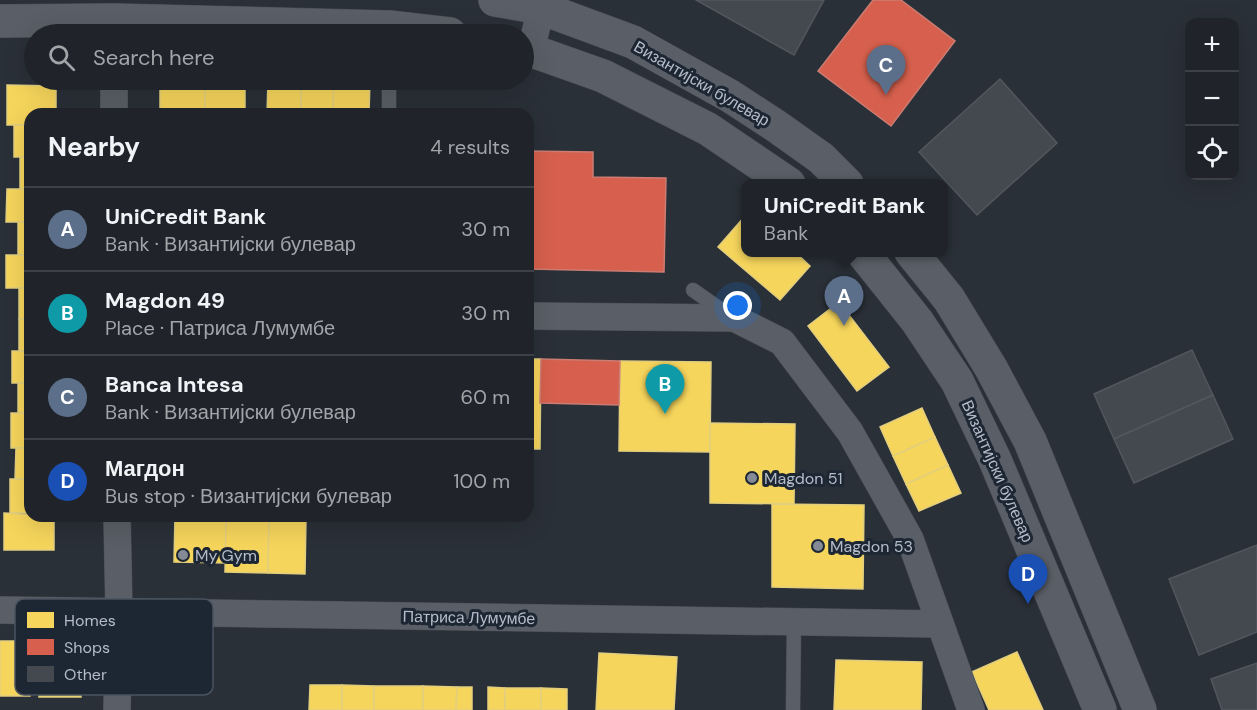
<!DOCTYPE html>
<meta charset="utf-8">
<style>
:root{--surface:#20242a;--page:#282c32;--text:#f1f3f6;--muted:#a2a4a8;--line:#3d4147;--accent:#2563eb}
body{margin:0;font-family:"DM Sans",sans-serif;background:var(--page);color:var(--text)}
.controls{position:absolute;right:18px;top:18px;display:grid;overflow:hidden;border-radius:12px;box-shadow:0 6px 24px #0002}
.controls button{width:54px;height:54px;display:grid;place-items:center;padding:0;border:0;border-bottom:2px solid var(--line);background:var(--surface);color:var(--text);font:30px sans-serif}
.you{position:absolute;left:738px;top:306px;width:21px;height:21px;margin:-15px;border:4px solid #fff;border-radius:50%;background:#1a73e8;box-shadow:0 0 0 9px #1a73e833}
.badge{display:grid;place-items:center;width:39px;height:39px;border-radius:50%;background:var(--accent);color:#fff;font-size:20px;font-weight:700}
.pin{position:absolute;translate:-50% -50px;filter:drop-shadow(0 2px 3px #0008)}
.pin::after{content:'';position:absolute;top:32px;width:21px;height:18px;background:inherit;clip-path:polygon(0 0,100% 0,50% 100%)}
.popup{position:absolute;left:741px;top:179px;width:207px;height:78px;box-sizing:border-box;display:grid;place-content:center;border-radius:12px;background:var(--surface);filter:drop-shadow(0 2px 4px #0005);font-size:20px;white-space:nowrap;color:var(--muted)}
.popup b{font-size:22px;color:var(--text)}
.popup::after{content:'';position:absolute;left:50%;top:100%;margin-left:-12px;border:12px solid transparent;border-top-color:var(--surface)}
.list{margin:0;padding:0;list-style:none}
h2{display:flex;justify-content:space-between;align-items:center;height:78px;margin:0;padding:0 24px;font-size:26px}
h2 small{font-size:20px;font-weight:400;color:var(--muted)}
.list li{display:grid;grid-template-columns:39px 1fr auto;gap:18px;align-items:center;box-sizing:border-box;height:84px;padding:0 24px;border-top:2px solid var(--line)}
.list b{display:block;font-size:22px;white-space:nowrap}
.list p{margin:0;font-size:20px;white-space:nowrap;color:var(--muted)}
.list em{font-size:20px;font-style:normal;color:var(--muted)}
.icon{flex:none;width:33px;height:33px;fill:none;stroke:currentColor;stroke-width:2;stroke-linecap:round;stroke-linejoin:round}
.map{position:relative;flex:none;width:1257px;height:710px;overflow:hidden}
.search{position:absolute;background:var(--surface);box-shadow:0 6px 24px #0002;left:24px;top:24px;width:510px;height:66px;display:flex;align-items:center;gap:15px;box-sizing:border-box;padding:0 21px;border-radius:33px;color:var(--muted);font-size:22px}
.panel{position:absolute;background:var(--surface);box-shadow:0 6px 24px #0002;left:24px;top:108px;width:510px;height:414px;border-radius:18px}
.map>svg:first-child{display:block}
</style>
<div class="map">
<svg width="1257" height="710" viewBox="0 0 1257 710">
<rect width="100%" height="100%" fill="#2a3038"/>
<!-- homes -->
<g fill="#f6d55c" stroke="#e2ce7d" stroke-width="1.5">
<rect x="160" y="80" width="45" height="34"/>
<rect x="205" y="80" width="40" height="34"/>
<path d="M 268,80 L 301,80 L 301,114 L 267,114 Z"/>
<path d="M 301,80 L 334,80 L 333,114 L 301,114 Z"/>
<path d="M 334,80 L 370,80 L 369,114 L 333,114 Z"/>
<path d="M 7,85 L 56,86 L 56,114 L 30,114 L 30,125 L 7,125 Z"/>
<rect x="14" y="125" width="16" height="32"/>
<rect x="20" y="157" width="10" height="32"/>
<path d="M 7,189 L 30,189 L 30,222 L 6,222 Z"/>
<path d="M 745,216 L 745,252 L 795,252 L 810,266 L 780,300 L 718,247 Z"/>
<rect x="18" y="222" width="12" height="33"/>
<rect x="6" y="255" width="24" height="33"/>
<rect x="19" y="288" width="11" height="31"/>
<path d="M 839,302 L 889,367 L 857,391 L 808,326 Z"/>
<rect x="19" y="319" width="11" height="32"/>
<rect x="12" y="351" width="18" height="32"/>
<path d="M 528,359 L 541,359 L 540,449 L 528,449 Z"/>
<path d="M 620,361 L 711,362 L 710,452 L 619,451 Z"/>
<rect x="18" y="383" width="12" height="30"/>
<path d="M 922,408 L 935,437 L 893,456 L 880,427 Z"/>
<rect x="11" y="413" width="19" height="35"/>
<path d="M 710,423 L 795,424 L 794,504 L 710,503 Z"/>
<path d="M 935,437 L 948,465 L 906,484 L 893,456 Z"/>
<path d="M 16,448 L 30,448 L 30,479 L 15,479 Z"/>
<path d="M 948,465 L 961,493 L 919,511 L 906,484 Z"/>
<rect x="10" y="479" width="20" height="34"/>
<path d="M 772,504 L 864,505 L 863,589 L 772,587 Z"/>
<path d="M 4,513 L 54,516 L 54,550 L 4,550 Z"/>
<path d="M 175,516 L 227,516 L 225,563 L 174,562 Z"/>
<path d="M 226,517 L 269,518 L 268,573 L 225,572 Z"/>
<path d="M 269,518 L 306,519 L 305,574 L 268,573 Z"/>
<path d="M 0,641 L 29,641 L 30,696 L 0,696 Z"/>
<path d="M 80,642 L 81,697 L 39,697 L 38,643 Z"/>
<path d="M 1017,652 L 1043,710 L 989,710 L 972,672 Z"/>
<path d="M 599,653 L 677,657 L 674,710 L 596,710 Z"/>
<path d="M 836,660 L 922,662 L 921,710 L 834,710 Z"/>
<path d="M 310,685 L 342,685 L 342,710 L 309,710 Z"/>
<path d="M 342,685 L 374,686 L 374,710 L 342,710 Z"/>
<rect x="374" y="686" width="49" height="24"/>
<path d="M 423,686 L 457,687 L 456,710 L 423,710 Z"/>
<path d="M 457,687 L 472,687 L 472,710 L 456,710 Z"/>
<path d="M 488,687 L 505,688 L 505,710 L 488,710 Z"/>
<rect x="505" y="688" width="36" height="22"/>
<path d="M 541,688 L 567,689 L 567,710 L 541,710 Z"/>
</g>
<!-- shops -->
<g fill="#d6604d" stroke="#cc7c72" stroke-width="1.5">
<path d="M 873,0 L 901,0 L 955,41 L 891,126 L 818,71 Z"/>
<path d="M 528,151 L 593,152 L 593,177 L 666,178 L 664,272 L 528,269 Z"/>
<path d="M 541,359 L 620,361 L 619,405 L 540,403 Z"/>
</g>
<!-- building -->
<g fill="#444950" stroke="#52575f" stroke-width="1.5">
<path d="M 696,0 L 824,0 L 794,55 Z"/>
<path d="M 1000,79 L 1057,143 L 977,215 L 919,152 Z"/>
<path d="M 1192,350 L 1213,395 L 1114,439 L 1094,394 Z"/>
<path d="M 1213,395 L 1233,439 L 1134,483 L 1114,439 Z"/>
<path d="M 1257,545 L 1257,632 L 1199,655 L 1169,579 Z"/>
<path d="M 1257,663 L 1257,710 L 1222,710 L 1211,679 Z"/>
</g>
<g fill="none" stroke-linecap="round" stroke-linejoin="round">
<!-- service casing -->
<g stroke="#484c53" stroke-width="15">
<g id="service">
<path d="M 389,114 L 389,80"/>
<path d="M 693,290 L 727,314"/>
<path d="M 793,710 L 794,622"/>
</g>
</g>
<!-- minor casing -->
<g stroke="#484c53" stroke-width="28">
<g id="minor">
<path d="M 531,50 L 543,0"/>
<path d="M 114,80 L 114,114"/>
<path d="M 528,316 L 734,318 L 782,342 L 850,432 L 910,539 L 971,710"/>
<path d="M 0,610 L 939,624"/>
<path d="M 117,710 L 119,612 L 117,516"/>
</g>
</g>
<!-- tertiary casing -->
<g stroke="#484c53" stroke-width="34">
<g id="tertiary">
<path d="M 495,0 L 541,8 L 633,42 L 730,96 L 776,126 L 821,158 L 847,184"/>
<path d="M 0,21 L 114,20 L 389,27 L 450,34"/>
<path d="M 524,48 L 603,76 L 708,129 L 789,184"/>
<path d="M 862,252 L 917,321 L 957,381 L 995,460 L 1100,710"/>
<path d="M 911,252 L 949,299 L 991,368 L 1030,441 L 1140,710"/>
</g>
</g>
<!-- service -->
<use href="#service" stroke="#5a5e66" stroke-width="14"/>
<!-- minor -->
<use href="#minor" stroke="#5a5e66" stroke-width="27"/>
<!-- tertiary -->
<use href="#tertiary" stroke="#5a5e66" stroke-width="33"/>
</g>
<!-- markers -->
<g fill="#848b96" stroke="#1d2633" stroke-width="2">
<circle cx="752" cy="478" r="6"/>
<circle cx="818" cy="546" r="6"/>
<circle cx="183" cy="555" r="6"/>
</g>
<g text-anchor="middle" stroke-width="6" stroke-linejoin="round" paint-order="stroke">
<!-- street labels -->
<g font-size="16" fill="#b4bcc9" stroke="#1d2633">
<text transform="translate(702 83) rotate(30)" y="6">Византијски булевар</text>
<text transform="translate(998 471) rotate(66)" y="6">Византијски булевар</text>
<text transform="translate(469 617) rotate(1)" y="6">Патриса Лумумбе</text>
</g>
<!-- poi labels -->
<g font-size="16" fill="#b4bcc9" stroke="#1d2633" text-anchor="start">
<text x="764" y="484">Magdon 51</text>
<text x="830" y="552">Magdon 53</text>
<text x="195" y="561">My Gym</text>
</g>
</g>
<!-- legend -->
<rect x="15" y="599" width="198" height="96" rx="9" fill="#1d2633" stroke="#4a5360" stroke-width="1.5"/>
<rect x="27" y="612" width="27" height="16" fill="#f6d55c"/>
<rect x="27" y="639" width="27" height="16" fill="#d6604d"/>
<rect x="27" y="666" width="27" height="16" fill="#444950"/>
<g font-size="16" fill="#b4bcc9">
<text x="64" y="626">Homes</text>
<text x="64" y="653">Shops</text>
<text x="64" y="680">Other</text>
</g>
</svg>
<div class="controls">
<button>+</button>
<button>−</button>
<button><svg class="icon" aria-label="locate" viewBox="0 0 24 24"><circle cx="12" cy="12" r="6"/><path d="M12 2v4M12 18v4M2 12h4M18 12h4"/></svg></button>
</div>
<div class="you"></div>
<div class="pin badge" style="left:844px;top:326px;background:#5c6f8a">A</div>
<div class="popup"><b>UniCredit Bank</b>Bank</div>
<div class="pin badge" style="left:665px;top:414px;background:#0f9aa8">B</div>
<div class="pin badge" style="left:886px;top:95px;background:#5c6f8a">C</div>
<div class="pin badge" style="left:1028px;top:604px;background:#1a4fb4">D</div>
<div class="search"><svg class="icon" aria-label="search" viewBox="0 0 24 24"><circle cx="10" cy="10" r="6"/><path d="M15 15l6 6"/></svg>Search here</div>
<section class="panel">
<h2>Nearby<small>4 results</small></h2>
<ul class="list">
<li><span class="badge" style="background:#5c6f8a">A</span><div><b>UniCredit Bank</b><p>Bank · Византијски булевар</p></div><em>30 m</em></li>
<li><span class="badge" style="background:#0f9aa8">B</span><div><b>Magdon 49</b><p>Place · Патриса Лумумбе</p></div><em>30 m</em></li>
<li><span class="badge" style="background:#5c6f8a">C</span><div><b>Banca Intesa</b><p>Bank · Византијски булевар</p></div><em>60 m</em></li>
<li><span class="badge" style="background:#1a4fb4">D</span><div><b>Магдон</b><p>Bus stop · Византијски булевар</p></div><em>100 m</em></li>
</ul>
</section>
</div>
